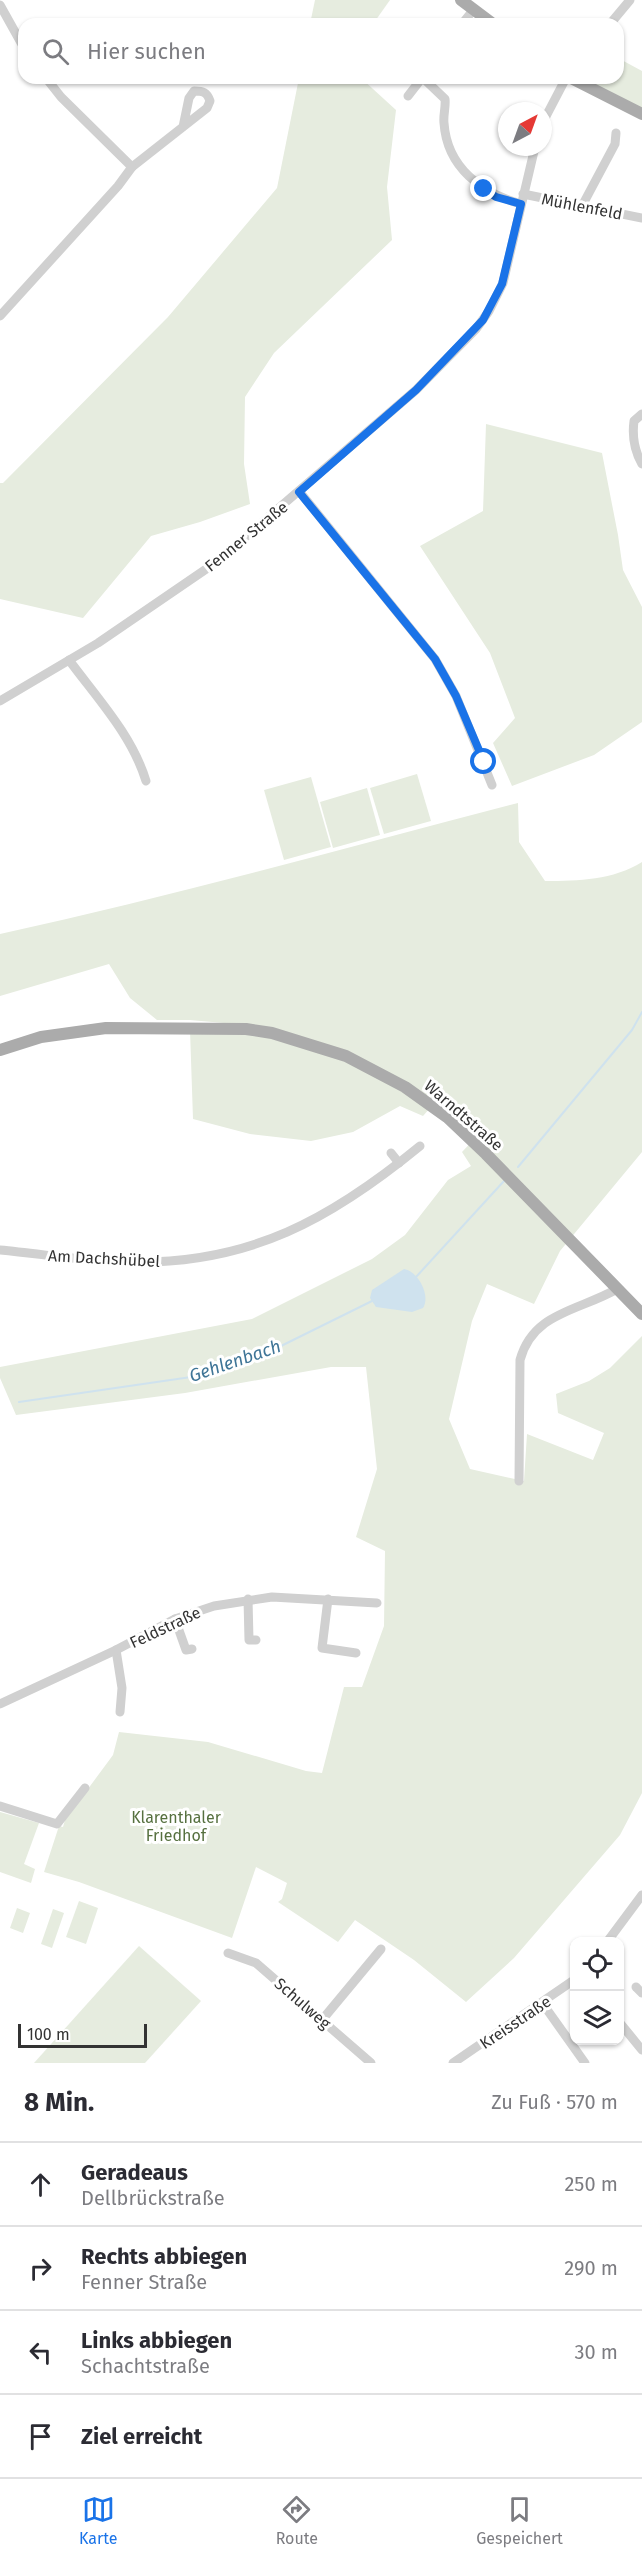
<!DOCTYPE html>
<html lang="de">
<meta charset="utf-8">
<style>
:root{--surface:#fff;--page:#f7f7f7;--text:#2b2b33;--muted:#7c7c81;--line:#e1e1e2;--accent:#1a73e8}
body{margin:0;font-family:"Fira Sans",sans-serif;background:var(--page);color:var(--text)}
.controls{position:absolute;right:18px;bottom:18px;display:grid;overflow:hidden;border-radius:12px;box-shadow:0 2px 4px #0004}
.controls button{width:54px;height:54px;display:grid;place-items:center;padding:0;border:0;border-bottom:2px solid var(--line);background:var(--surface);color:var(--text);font:30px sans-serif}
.compass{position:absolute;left:498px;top:102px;width:54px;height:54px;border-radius:50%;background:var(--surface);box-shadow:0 2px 4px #0004;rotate:41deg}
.scale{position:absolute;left:18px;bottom:15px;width:129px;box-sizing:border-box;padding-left:6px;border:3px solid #333;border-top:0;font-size:16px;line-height:21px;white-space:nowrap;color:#333;-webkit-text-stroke:4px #fff;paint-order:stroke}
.stop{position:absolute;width:18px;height:18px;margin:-14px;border:4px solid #1a73e8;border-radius:50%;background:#fff}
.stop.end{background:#1a73e8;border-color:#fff;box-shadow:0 2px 6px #0008}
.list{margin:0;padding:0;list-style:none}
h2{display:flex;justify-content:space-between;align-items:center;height:78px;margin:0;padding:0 24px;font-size:26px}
h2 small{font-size:20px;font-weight:400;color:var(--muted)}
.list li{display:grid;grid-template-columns:39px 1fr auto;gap:18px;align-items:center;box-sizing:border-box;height:84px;padding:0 24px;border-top:2px solid var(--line)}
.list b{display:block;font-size:22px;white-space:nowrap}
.list p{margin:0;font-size:20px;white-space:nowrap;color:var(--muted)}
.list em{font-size:20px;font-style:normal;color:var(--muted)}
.icon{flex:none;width:33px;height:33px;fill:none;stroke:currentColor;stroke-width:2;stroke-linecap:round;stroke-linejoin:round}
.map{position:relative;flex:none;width:642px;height:2063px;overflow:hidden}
.search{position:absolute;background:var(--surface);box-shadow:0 2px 4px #0004;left:18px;right:18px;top:18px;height:66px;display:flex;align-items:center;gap:15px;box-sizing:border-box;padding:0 21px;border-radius:18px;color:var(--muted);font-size:22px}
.sheet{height:414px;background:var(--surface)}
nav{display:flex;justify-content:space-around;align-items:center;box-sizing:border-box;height:84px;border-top:2px solid var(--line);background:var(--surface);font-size:16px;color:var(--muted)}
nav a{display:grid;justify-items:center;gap:3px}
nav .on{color:var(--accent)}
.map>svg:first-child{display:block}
</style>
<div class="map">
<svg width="642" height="2063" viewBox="0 0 642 2063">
<rect width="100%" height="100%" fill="#fff"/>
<!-- green -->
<g fill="#e6ecdf">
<path d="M 315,0 L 390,0 L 373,24 L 310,24 Z"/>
<path d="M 618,58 L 642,71 L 642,109 L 613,96 L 584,78 L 618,78 Z"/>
<path d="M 299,78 L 361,78 L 396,110 L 387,187 L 392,240 L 274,353 L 245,397 L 244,464 L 250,504 L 200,522 L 151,536 L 83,618 L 0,599 L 0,483 L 3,483 L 168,317 L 277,188 Z"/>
<path d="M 486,424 L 602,453 L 618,535 L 623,570 L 642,607 L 642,722 L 594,755 L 512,786 L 493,743 L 515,718 L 490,653 L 420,546 L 483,511 Z"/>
<path d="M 417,774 L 431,821 L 384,834 L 370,788 Z"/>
<path d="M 311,777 L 331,847 L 284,860 L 264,790 Z"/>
<path d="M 367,788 L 380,835 L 333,848 L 320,802 Z"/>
<path d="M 518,803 L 519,842 L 545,881 C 579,881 613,880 642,862 L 642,1152 L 560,1251 L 534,1304 L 487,1284 L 472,1321 L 449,1419 L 470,1469 L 524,1481 L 527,1434 L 593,1460 L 604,1433 L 558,1413 L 556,1394 L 589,1381 L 610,1368 L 642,1336 L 642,1793 L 620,1835 L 514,1958 L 466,2002 L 414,1960 L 355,1920 L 338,1942 L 278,1902 L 282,1899 L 287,1883 L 256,1867 L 232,1938 L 79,1882 L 44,1872 L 59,1826 L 63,1827 L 65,1820 L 113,1755 L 119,1732 L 208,1742 L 306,1771 L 322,1773 L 344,1687 L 362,1687 L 384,1626 L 385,1551 L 356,1537 L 377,1469 L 366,1367 L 331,1367 L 185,1393 L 16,1415 L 0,1378 L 0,1367 L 252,1319 L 372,1259 L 405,1235 L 448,1180 L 471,1166 L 462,1152 L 477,1136 L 455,1116 L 407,1083 L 246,1025 L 190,1020 L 157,1020 L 130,998 L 109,964 L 0,996 L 0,934 C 174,896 346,848 518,803 Z"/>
<path d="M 190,1030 L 246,1032 L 345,1058 L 430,1108 L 423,1116 L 400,1106 L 353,1132 L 311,1141 L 250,1134 L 193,1119 Z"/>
<path d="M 0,1812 L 39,1823 L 24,1864 L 35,1869 L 31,1883 L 0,1872 Z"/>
<path d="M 79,1901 L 98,1908 L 86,1944 L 66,1937 Z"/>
<path d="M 17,1908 L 30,1913 L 23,1933 L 10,1928 Z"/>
<path d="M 53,1909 L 64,1913 L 52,1948 L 41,1944 Z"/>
<path d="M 139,1946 L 201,2001 L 145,2063 L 34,2063 Z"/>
</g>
<!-- water -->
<path fill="#cfe2ee" d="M 404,1269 C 418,1271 431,1296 423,1308 L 412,1312 L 376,1307 L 370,1298 L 372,1290 Z"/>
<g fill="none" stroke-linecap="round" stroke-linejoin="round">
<!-- stream -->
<g stroke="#cfe2ee" stroke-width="2">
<path d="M 518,1167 L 632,1030 L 642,1012"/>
<path d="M 416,1277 L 504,1181"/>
<path d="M 19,1402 L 198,1376 L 281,1346 L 372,1301"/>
</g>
<!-- minor -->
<g stroke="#d0d0d0" stroke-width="9">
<path d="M 0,5 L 24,48"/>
<path d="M 462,24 L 470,14"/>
<path d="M 610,24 L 630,0"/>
<path d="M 423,78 L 445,99 C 446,107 443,115 444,123 C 447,168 482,193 521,204"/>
<path d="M 408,96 L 422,78"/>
<path d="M 543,122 L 566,78"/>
<path d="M 132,167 L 207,108 L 210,101 C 207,92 203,91 194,91 L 189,98 L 183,127"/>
<path d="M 523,194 L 642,218"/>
<path d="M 582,206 L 615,144 L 616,133"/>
<path d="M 0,316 L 118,186 L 132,167 L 61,97 L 46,78"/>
<path d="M 642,414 L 634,421 C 632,436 634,450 642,464"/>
<path d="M 299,491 L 435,659 L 456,696 L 492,785"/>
<path d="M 69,660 C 97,698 132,735 146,781"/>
<path d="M 0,701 L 98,643 L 215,563 L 416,390 L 476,329 L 489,311 L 503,283 L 535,147"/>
<path d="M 391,1153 L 399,1163"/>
<path d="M 0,1250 C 44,1254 88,1262 132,1262 C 250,1264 331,1219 420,1146"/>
<path d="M 519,1481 L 520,1360 C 533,1312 579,1311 617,1289"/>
<path d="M 248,1599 L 249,1640 L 256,1640"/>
<path d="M 328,1599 L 322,1648 L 356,1653"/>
<path d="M 175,1619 L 186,1650 L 192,1649"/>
<path d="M 116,1650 L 122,1688 L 120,1712"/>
<path d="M 0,1704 L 116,1650 L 175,1619 L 214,1606 L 272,1597 L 377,1603"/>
<path d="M 0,1806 L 57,1824 L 85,1788"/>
<path d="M 607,1942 L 642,1895"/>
<path d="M 228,1953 L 256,1963 L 371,2063"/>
<path d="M 636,1987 L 642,1993"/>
<path d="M 543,2004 L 585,2063"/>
<path d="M 322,2020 L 381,1949"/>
<path d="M 620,2023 L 642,2050"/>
<path d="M 453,2063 L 574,1980"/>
</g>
<!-- major -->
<g stroke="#ababab" stroke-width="12">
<path d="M 461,0 L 493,24"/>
<path d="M 571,78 L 642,114"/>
<path d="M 0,1050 L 41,1037 L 106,1028 L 246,1029 L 272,1033 L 346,1056 L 405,1087 L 447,1117 L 486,1154 L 642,1314"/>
</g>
</g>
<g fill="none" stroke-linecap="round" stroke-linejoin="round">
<!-- route -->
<path stroke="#1a73e8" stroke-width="8" d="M 484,762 L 456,696 L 435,659 L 299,492 L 416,390 L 483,320 L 502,284 L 521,204 L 496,197 L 484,189"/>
</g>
<g text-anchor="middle" stroke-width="6" stroke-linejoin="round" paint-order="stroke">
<!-- street labels -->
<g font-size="16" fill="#333" stroke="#fff">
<text transform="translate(582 206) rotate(11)" y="6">Mühlenfeld</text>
<text transform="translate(246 536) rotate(-39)" y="6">Fenner Straße</text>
<text transform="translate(464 1115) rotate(41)" y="6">Warndtstraße</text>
<text transform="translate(104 1258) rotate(3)" y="6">Am Dachshübel</text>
<text transform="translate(165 1627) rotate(-25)" y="6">Feldstraße</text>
<text transform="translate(303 2003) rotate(41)" y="6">Schulweg</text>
<text transform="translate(515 2022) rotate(-34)" y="6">Kreisstraße</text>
</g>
<!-- park labels -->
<g font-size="16" fill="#56703f" stroke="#fff">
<text x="176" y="1823">Klarenthaler<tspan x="176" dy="18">Friedhof</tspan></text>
</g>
<!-- water labels -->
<g font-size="18" font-style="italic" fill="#3f7597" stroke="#fff">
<text transform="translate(235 1361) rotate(-19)" y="6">Gehlenbach</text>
</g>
</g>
</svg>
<div class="controls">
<button><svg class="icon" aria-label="locate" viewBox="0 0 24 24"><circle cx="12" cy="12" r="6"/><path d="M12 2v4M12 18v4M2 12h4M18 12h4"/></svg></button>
<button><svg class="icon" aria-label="layers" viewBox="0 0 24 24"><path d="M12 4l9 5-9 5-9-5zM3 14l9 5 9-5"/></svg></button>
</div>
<svg class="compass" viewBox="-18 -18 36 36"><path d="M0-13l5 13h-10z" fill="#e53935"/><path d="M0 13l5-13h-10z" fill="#7c7c81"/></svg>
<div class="scale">100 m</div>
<div class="stop" style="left:484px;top:762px"></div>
<div class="stop end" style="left:484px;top:189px"></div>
<div class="search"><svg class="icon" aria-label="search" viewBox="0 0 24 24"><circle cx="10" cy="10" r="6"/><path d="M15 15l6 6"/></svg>Hier suchen</div>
</div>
<section class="sheet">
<h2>8 Min.<small>Zu Fuß · 570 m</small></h2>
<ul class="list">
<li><svg class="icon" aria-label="ahead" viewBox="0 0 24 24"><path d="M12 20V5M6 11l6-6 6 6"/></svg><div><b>Geradeaus</b><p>Dellbrückstraße</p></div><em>250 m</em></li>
<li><svg class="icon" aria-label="right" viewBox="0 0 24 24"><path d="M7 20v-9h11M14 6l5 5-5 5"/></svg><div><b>Rechts abbiegen</b><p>Fenner Straße</p></div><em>290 m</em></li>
<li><svg class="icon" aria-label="left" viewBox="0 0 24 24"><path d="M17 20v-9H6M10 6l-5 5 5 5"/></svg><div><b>Links abbiegen</b><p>Schachtstraße</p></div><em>30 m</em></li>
<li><svg class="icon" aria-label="arrive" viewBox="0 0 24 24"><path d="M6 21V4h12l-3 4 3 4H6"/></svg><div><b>Ziel erreicht</b></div></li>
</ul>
</section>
<nav>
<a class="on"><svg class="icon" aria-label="map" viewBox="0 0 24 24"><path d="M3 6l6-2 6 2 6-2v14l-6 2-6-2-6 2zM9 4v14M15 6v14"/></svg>Karte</a>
<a><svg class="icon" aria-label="directions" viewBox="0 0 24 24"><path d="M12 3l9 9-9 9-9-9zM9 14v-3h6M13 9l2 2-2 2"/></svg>Route</a>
<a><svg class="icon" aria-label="saved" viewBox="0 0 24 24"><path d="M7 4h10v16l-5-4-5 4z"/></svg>Gespeichert</a>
</nav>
